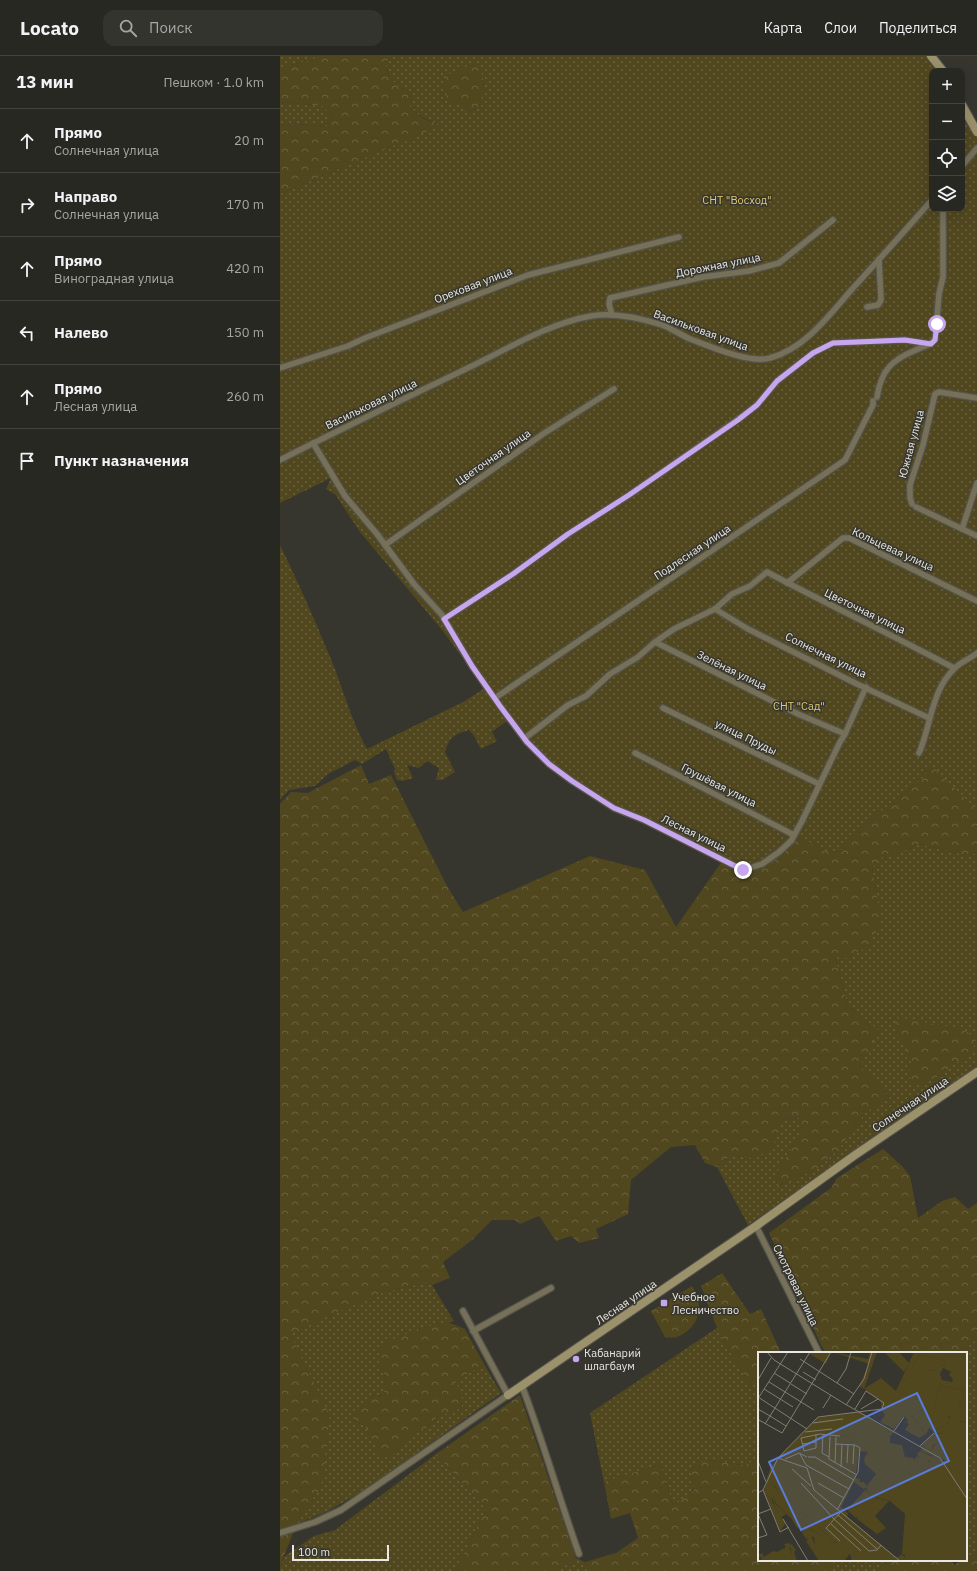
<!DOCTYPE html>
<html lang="ru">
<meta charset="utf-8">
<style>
:root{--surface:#282822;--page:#34342f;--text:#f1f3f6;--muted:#a5a6a5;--line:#444440}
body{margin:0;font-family:"IBM Plex Sans",sans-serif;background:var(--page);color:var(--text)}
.controls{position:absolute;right:12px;top:12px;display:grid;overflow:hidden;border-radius:8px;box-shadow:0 4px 16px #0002}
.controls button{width:36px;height:36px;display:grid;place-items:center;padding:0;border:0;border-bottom:1px solid var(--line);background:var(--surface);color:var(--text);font:20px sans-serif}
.scale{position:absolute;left:12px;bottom:10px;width:97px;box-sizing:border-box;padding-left:4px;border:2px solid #e9e8e3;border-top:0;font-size:11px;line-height:14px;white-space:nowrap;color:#e9e8e3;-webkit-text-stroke:3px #36352e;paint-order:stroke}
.stop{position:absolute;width:12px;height:12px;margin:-9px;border:3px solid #c7a6ef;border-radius:50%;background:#fff}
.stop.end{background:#c7a6ef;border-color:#fff;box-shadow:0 1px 4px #0008}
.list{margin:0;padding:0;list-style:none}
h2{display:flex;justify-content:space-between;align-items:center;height:52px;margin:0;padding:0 16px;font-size:17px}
h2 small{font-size:13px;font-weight:400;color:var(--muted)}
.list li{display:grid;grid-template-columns:26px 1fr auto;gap:12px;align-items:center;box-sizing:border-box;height:64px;padding:0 16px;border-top:1px solid var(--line)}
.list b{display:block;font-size:15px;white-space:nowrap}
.list p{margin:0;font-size:13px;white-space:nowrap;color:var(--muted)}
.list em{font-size:13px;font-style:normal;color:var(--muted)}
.icon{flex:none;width:22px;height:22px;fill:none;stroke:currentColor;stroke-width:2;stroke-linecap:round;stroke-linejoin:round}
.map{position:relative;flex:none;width:697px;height:1515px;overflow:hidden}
header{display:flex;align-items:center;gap:24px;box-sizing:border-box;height:56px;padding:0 20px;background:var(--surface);border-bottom:1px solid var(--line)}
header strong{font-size:19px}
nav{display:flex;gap:22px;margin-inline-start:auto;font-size:14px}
.search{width:280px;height:36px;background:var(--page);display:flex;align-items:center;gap:10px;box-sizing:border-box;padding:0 14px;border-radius:12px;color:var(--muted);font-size:15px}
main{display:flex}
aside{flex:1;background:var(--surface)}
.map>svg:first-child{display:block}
</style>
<header>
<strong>Locato</strong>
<div class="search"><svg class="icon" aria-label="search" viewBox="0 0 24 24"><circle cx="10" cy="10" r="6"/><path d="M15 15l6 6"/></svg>Поиск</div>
<nav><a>Карта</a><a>Слои</a><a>Поделиться</a></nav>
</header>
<main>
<aside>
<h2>13 мин<small>Пешком · 1.0 km</small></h2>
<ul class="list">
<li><svg class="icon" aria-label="ahead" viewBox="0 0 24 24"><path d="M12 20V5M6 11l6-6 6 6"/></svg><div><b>Прямо</b><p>Солнечная улица</p></div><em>20 m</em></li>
<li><svg class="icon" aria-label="right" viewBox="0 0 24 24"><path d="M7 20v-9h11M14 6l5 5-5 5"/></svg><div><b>Направо</b><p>Солнечная улица</p></div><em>170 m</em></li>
<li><svg class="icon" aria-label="ahead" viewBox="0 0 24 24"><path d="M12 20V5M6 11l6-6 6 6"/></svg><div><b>Прямо</b><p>Виноградная улица</p></div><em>420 m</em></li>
<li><svg class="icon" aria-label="left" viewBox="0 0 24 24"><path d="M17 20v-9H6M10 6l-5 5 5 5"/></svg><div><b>Налево</b></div><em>150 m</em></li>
<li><svg class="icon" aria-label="ahead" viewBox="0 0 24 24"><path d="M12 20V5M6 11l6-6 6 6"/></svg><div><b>Прямо</b><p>Лесная улица</p></div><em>260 m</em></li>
<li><svg class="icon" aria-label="arrive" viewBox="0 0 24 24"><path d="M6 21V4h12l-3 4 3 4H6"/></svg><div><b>Пункт назначения</b></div></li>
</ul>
</aside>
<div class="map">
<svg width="697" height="1515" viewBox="0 0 697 1515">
<defs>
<pattern id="grass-dots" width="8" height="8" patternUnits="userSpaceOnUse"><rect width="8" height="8" fill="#51471f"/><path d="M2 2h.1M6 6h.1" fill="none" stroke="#6a623f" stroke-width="1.8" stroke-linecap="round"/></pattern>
<pattern id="forest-crowns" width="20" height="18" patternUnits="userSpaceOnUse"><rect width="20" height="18" fill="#51471f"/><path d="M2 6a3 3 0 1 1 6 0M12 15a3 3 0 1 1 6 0" fill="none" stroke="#6a623f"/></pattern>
</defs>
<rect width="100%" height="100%" fill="#36352e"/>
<!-- grass -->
<g fill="url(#grass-dots)" fill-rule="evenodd">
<path d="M 0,0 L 36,0 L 33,4 C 21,6 10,8 0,15 Z"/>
<path d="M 115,0 L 651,0 L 663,15 L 652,15 L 652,153 L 682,153 L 682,49 L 697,76 L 697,754 L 652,711 L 642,723 L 593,762 L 560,796 L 547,795 L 514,779 L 482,808 L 463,814 L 334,752 L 292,725 L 247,686 L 220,650 L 162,559 L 53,421 L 0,447 L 0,138 L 161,69 C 147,63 141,63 130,51 L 131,36 C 114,29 109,25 105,6 ZM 204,27 L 202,35 L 202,49 L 190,56 L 182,47 Z"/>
<path d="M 0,46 L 43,50 L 52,61 L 47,70 L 10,68 L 0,70 Z"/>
<path d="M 52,423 L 160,560 L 228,664 L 212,676 L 217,685 L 201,693 L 194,680 L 189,674 C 174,679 170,680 165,696 L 175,716 L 162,724 L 156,724 L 159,712 L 147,705 L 139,712 L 127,709 L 133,722 L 123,725 L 117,724 L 114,716 L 115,713 L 106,693 L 82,708 L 75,704 L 48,718 L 35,730 L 9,734 L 0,744 L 0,489 C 20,530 38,571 55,613 C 65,640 73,668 87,693 L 183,646 L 205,632 L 162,574 L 80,476 L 55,438 L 46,433 L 50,424 Z"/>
<path d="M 639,788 L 686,799 L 697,797 L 697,1011 L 468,1169 L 437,1111 L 452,1098 L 470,1102 L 503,1063 L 519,1062 L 522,1074 L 498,1115 L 496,1130 L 537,1113 L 559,1093 L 586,1056 L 610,1042 L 580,1010 L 599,975 L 568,950 L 555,901 L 599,869 L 598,846 L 592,812 L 604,799 L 617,798 Z"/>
<path d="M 148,1226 L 152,1229 L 174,1265 L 137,1273 L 99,1307 L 105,1320 L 106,1333 L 75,1365 L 85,1370 L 89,1377 L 116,1397 L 128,1383 L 138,1376 L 146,1372 L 160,1358 L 171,1358 L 175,1325 L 204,1308 L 221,1337 L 88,1432 L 48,1455 L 17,1468 L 22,1455 L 33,1443 L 9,1277 L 104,1236 Z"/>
<path d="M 437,1272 L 469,1329 L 479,1323 L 479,1404 L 462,1409 L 429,1404 C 419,1424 415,1439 393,1449 L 380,1408 L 324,1426 L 310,1357 Z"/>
<path d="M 697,1284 L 697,1498 L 694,1498 L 686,1502 L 685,1297 L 691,1287 Z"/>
<path d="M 156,1398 L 206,1453 L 175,1515 L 0,1515 L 0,1510 L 5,1500 L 34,1480 L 55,1474 Z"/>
<path d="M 296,1502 L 305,1506 L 307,1515 L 280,1515 L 281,1512 Z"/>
<path d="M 549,1504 L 608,1504 L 596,1515 L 553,1515 Z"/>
</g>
<!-- forest -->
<g fill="url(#forest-crowns)">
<path d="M 36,0 L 115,0 L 105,6 C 109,25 114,29 131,36 L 130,51 C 139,62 148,65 162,69 L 0,138 L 0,70 L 10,68 L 47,70 L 52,61 L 43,50 L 0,46 L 0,15 C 10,8 21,6 33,4 Z"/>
<path d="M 193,5 C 208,19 202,30 202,49 L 190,56 L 182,47 L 169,47 L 164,31 L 164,20 L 183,13 Z"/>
<path d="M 81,709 L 89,728 L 111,719 L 167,830 L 183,856 L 310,800 L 365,814 L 396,871 L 443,804 L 463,814 C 489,805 496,800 514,779 L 547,795 L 560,796 L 593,762 L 642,723 L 652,710 L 697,754 L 697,797 L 686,799 L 639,788 L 617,798 L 604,800 L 592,812 L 598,846 L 600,869 L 588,891 L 565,903 L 555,901 L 568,950 L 600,975 L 580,1010 L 610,1042 L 586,1056 L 559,1093 L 537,1113 L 496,1130 L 498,1115 L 522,1074 L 519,1062 L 503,1063 L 491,1095 L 470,1102 L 452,1098 L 437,1111 L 425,1107 L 415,1089 L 391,1091 L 351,1124 L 348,1158 L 316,1173 L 319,1182 L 299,1187 L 291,1180 L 276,1185 L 259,1160 L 240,1168 L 235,1164 L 212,1164 L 192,1184 L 163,1206 L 170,1222 L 152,1229 L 148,1226 L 104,1236 L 10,1277 L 50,1360 L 42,1429 L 33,1443 L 22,1455 L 0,1510 L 0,748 L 11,736 L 28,737 Z"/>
<path d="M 614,962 L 644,966 L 682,973 L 696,982 L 693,995 L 653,1024 L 633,1029 L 629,1019 L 631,1003 L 616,976 Z"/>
<path d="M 603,1093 L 622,1110 L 630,1120 L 638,1162 L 662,1145 L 675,1141 L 688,1153 L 697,1147 L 697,1284 L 691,1287 L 685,1297 L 545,1297 L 489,1177 L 551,1132 L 557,1122 Z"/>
<path d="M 442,1217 L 470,1258 L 481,1253 L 501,1297 L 479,1297 L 479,1323 L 469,1329 L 437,1272 L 421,1230 Z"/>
<path d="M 412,1230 C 423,1247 421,1264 406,1276 C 399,1281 394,1283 385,1281 L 371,1255 Z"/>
<path d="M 168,1266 L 185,1273 L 204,1308 L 175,1325 L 182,1336 L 182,1351 L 171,1358 L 160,1358 L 146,1372 L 138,1376 L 128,1383 L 116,1397 L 102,1403 L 85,1370 L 75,1365 L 72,1357 L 90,1340 L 99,1341 L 106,1333 L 105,1320 L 99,1307 L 102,1289 L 137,1273 Z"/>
<path d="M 240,1339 L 296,1502 L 281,1512 L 280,1515 L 175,1515 L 206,1453 L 156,1398 Z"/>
<path d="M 429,1404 L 462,1409 L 479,1404 L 479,1504 L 549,1504 L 553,1515 L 307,1515 L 305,1506 L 336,1497 L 358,1482 L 350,1457 L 331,1463 L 324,1426 L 380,1408 L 393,1449 L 400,1445 L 414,1434 L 411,1408 Z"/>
<path d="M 694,1498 L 697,1498 L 697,1515 L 596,1515 L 608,1504 L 670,1504 L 674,1509 L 682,1504 L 686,1504 L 686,1502 Z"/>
</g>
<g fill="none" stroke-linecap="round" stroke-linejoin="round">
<!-- street casing -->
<g stroke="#53524b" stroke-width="8">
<g id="street">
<path d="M 682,110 L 697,92"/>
<path d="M 587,251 L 598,249 L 601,244 L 599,203"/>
<path d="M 332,259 L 329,248 L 330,242 L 423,221 L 469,215 L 499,207 L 553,164"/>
<path d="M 0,312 L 68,290 L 85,282 L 248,219 L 399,181"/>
<path d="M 597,341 C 601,315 611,304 636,294 C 643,290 649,290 655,284 L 659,238 L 663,221 L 663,153"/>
<path d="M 33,387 L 65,440 L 97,478 L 134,528 L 162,559 L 192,610 L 220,650 L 247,686 L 269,708 L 292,725 L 334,752 L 364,764 L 463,814 L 482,808 L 499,796 L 511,785 L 522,765 L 560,686 L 565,678 L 586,631"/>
<path d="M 0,404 C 63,372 128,341 192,310 C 229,292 270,267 311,260 C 334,256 360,262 382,269 C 393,273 402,280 413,284 C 431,291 471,308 490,302 C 525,293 550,258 573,232 C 600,203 626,173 652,144"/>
<path d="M 632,448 L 630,442 L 630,429 L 643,389 L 655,338 L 659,336 L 697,342"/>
<path d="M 636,451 L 697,480"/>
<path d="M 682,473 L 697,427"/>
<path d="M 105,489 L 263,378 L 334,333"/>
<path d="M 507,527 L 563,482 L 569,482 L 697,545"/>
<path d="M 435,553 L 468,573 L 575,627 L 649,662"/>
<path d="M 164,563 L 233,518 L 288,478 L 349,439 L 457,364 L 477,349 L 497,325 L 533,297 L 553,287 L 625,284 L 651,288"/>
<path d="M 375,586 L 518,658 L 565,678"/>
<path d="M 215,642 L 565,404 L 593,349 L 593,345"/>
<path d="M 383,652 L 539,728"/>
<path d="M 245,682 L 288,649 L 306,640 L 330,618 L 358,601 L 375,586 L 394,573 L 435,553 L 452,538 L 470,530 L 487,516 C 549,549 612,579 674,612"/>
<path d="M 355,697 L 514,779"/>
<path d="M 639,697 C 651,670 651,635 674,613 C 680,606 690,603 697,597"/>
<path d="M 476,1170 L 539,1297"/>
<path d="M 193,1275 L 271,1232"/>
<path d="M 242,1330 C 263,1385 279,1442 299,1498"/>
<path d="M 0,1477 L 35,1466 L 61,1454 L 228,1339 L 183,1255"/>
</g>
</g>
<!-- secondary casing -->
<g stroke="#53524b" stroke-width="10">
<g id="secondary">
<path d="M 651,0 L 663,15"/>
<path d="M 682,49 L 697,76"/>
<path d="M 228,1339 L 476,1170 L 575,1099 L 697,1016"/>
</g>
</g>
<!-- street -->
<use href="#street" stroke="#767059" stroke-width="5.5"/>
<!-- secondary -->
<use href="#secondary" stroke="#9b916b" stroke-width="8"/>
</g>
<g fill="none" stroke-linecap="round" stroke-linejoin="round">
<!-- route -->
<path stroke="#c7a6ef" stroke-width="5" d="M 463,814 L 364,764 L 334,752 L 292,725 L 269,708 L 247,686 L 220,650 L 192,610 L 164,563 L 233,518 L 288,478 L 349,439 L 458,364 L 477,349 L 497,325 L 533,297 L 553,287 L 625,284 L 651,288 L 655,284 L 657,268"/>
</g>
<!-- markers -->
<g fill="#c7a6ef" stroke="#36352e" stroke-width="1.5">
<rect x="380" y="1243" width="8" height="8" rx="2"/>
<circle cx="296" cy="1303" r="4"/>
</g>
<g text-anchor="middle" stroke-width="3" stroke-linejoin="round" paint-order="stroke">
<!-- park labels -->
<g font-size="11" fill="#e0c973" stroke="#36352e">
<text x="457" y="148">СНТ "Восход"</text>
<text x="519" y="654">СНТ "Сад"</text>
</g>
<!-- street labels -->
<g font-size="11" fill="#e9e8e3" stroke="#36352e">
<text transform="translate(438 209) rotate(-11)" y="4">Дорожная улица</text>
<text transform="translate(193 229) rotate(-21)" y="4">Ореховая улица</text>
<text transform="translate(421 274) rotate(20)" y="4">Васильковая улица</text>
<text transform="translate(91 348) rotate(-26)" y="4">Васильковая улица</text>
<text transform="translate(631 388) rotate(-75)" y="4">Южная улица</text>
<text transform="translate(213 401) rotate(-35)" y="4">Цветочная улица</text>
<text transform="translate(613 493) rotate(25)" y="4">Кольцевая улица</text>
<text transform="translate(412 496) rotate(-34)" y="4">Подлесная улица</text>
<text transform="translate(585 555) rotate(26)" y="4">Цветочная улица</text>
<text transform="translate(546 599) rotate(26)" y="4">Солнечная улица</text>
<text transform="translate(452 614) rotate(26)" y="4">Зелёная улица</text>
<text transform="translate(466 681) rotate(26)" y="4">улица Пруды</text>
<text transform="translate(439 729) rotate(27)" y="4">Грушёвая улица</text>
<text transform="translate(414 777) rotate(26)" y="4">Лесная улица</text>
<text transform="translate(630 1048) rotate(-34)" y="4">Солнечная улица</text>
<text transform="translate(516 1229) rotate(64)" y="4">Смотровая улица</text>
<text transform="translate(346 1246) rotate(-34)" y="4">Лесная улица</text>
</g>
<!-- poi labels -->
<g font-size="11" fill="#e9e8e3" stroke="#36352e" text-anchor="start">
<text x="392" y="1245">Учебное<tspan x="392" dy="13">Лесничество</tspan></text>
<text x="304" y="1301">Кабанарий<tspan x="304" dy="13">шлагбаум</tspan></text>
</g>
</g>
<!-- overview -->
<g transform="translate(478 1296)">
<rect width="209" height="209" fill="#36352e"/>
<path d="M 49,0 L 73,0 L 68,12 ZM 75,0 L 110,7 L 112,0 L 119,0 L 106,37 L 101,34 L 111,12 ZM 126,0 L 141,0 L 151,11 L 146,20 ZM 161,3 L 179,6 L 187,9 L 186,12 L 175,19 L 168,18 L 167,14 L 166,17 L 154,17 ZM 144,27 L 154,32 L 160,44 L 158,48 L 167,54 L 161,61 L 136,52 ZM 182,33 L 206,39 L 199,59 L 201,70 L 209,70 L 209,94 L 205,94 L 204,110 L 189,110 L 172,100 L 184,82 L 176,80 L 192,69 L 192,65 L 187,63 L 177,50 ZM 101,60 L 136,80 L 132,85 L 124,81 L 124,79 L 129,79 L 124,74 L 117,72 L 106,83 L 95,84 L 91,80 L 83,82 L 95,87 L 102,96 L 97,126 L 102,127 L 101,130 L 106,130 L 109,134 L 106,137 L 119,146 L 102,165 L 98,166 L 89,158 L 107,138 L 96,130 L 83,155 L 90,161 L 89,165 L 139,206 L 144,202 L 150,209 L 94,209 L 92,202 L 86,209 L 60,208 L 57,196 L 60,193 L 57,193 L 56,185 L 46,184 L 41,175 L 48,180 L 48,171 L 52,177 L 63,183 L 71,198 L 76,194 L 70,192 L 73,190 L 79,191 L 43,160 L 40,167 L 35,170 L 35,163 L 30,163 L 17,150 L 15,143 L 19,137 L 13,130 L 13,144 L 15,151 L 25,161 L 24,165 L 27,172 L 9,143 L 9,125 L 14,113 L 59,66 ZM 154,64 L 161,73 L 167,74 L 163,77 L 168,82 L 161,86 L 147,78 L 151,72 L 148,70 ZM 164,96 L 179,105 L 186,110 L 167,119 L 156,108 L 159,104 L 161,107 L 172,110 L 175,104 L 162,99 ZM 33,191 L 38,198 L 36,200 L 39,209 L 0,209 L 31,195 L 34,202 Z" fill="#51471f"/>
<path d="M 156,0 L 209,0 L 209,70 L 195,69 L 194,64 L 199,59 L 206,39 L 182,33 L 177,50 L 193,68 L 176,80 L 171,76 L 168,82 L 163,77 L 166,74 L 162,74 L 154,64 L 151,69 L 146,64 L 136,77 L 122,70 L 127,63 L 123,58 L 123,49 L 106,37 L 123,26 L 138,39 ZM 161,3 L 178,6 L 187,9 L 186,12 L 175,19 L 169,18 L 167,14 L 166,17 L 154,17 ZM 185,16 L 193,20 L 191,23 L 195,27 L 194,30 L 184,28 L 182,22 ZM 145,27 L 154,33 L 160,44 L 157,48 L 167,54 L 161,61 L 151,55 L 137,52 ZM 90,62 L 88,73 L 94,83 L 101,80 L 106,83 L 117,71 L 127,75 L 131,79 L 123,80 L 132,85 L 132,91 L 144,93 L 147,105 L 155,106 L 167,119 L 174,112 L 181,109 L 204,110 L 204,94 L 209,94 L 209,209 L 150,209 L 147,206 L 147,203 L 144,202 L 147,162 L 132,149 L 114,144 L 109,138 L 108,135 L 118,122 L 107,112 L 106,106 L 110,100 L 101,99 L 96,93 L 95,87 L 83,82 ZM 176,81 L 190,83 L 188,93 L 176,92 L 172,100 L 163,94 ZM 162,99 L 175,105 L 173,109 L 164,110 L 161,107 L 159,102 ZM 10,127 L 12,133 L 9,143 L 27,172 L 22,179 L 6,139 ZM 12,129 L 19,138 L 15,143 L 17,151 L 30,163 L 35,163 L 35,169 L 40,167 L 42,159 L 79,191 L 73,190 L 70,192 L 77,194 L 74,197 L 69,199 L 63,183 L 51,176 L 48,171 L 48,180 L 42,175 L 39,176 L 33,166 L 28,162 L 23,165 L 25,161 L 19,158 L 13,144 ZM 119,146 L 131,149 L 117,164 L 128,176 L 119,182 L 99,167 ZM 53,183 L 57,193 L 60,193 L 57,196 L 62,201 L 59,205 L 61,209 L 48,189 L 50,188 L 46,184 ZM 31,191 L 34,195 L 35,203 L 32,195 L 10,205 L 7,209 L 0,203 L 4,201 L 6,205 L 15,199 L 19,200 L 28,195 L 26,192 Z" fill="#51471f" fill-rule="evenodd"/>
<path fill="none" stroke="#7e7d76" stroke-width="1" d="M 9,0 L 16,8 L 87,52 L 182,106 L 209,147M 42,7 L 96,42M 45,20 L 58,28M 16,21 L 32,31M 0,28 L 13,6M 11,30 L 56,58M 79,31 L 88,17 L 93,0M 33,32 L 49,42M 6,37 L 35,55M 0,45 L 49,77M 1,45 L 30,0M 88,53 L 106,27 L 114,0M 65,56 L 73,43M 0,57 L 12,64M 103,57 L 120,47M 12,64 L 28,74M 1,68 L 24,81 L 73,0M 55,71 L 85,67M 7,72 L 52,0M 136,79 L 146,65M 47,80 L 74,77M 58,82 L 58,96M 65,82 L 64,101 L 71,105M 72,85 L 71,107 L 99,123M 44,92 L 58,90M 78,92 L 97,93 L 102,96 L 100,120 L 79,158M 162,94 L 176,81M 58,96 L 46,99 L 43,86 L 62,82 L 82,84M 42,102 L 48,113 L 91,137M 50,105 L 57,105 L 96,128M 20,106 L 49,116 L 56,138 L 142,209M 27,107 L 41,101 L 49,105M 0,109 L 8,130M 77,111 L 78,85M 89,111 L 90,93M 95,112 L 96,93M 83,115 L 84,92M 34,117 L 53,134M 43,131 L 76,167M 60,131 L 86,146M 5,138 L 22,180 L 31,175M 0,141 L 5,138 L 20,106 L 60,65 L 124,57 L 126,51 L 108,39 L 97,57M 0,162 L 9,183 L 0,186M 0,162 L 13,157M 80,163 L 119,197M 25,167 L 50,209M 76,167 L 111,199 L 119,198 L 123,193M 73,172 L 103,199M 82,189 L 68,176 L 83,160"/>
<path fill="#5a7cdb" fill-opacity="0.15" stroke="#5a7cdb" stroke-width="2" d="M 159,41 L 191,109 L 43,178 L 11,110 Z"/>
<rect width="209" height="209" fill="none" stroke="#e9e8e3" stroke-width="2"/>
</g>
</svg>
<div class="controls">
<button>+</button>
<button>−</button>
<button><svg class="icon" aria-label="locate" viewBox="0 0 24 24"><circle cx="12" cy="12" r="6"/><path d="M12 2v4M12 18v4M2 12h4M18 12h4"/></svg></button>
<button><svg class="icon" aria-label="layers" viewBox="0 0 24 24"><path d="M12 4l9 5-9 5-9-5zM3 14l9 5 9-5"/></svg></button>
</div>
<div class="scale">100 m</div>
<div class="stop" style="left:657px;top:268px"></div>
<div class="stop end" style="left:463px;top:814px"></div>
</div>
</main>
